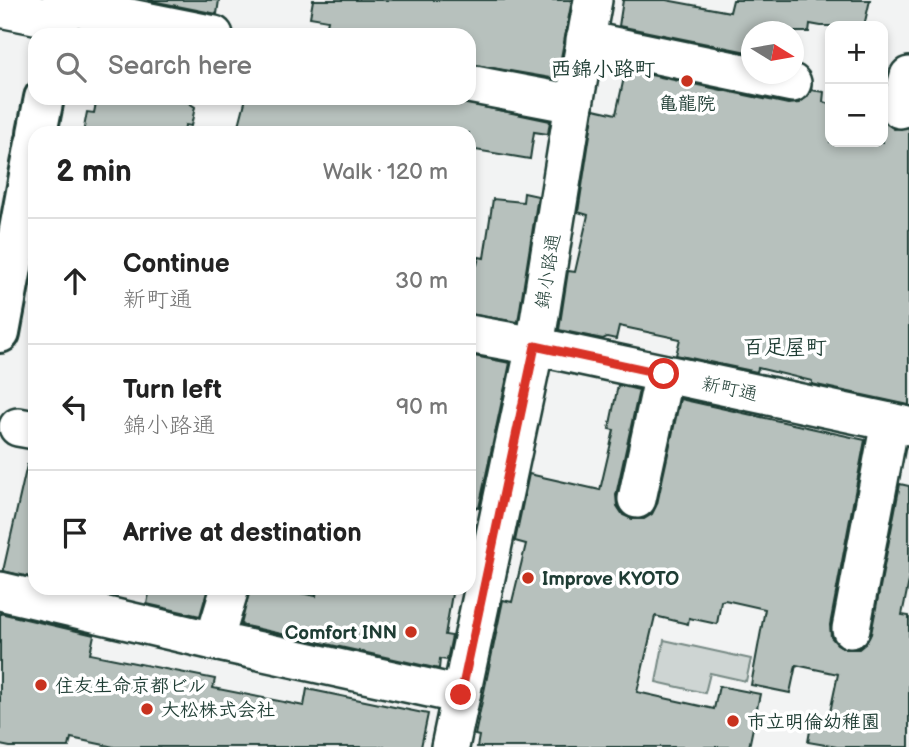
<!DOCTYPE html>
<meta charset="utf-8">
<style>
:root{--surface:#fff;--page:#f2f2f2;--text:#222;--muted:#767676;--line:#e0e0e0}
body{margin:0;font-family:"Balsamiq Sans","Klee One",sans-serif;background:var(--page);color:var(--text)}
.controls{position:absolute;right:21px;top:21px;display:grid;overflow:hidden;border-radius:14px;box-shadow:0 4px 10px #0003}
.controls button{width:63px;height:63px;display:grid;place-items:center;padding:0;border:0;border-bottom:2px solid var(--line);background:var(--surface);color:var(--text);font:35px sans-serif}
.compass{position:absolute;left:741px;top:21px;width:63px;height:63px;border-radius:50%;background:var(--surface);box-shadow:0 4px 10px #0003;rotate:101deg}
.stop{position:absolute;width:21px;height:21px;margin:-16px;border:5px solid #d93025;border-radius:50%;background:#fff}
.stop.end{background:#d93025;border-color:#fff;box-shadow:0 2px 7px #0008}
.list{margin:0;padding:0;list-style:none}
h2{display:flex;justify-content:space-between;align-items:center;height:91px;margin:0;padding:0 28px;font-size:30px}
h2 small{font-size:23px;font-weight:400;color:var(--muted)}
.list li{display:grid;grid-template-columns:46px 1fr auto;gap:21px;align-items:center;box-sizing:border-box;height:126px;padding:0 28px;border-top:2px solid var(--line)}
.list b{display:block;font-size:26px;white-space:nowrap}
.list p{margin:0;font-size:23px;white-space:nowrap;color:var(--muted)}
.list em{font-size:23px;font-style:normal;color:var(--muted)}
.icon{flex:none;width:38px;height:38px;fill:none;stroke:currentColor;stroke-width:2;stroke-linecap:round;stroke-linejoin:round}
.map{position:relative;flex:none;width:909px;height:747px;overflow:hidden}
.search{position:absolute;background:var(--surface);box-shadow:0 4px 10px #0003;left:28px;top:28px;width:448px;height:77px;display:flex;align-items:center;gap:18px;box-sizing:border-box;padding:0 24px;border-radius:21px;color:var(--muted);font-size:26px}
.panel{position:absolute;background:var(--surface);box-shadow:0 4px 10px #0003;left:28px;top:126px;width:448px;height:469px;border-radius:21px}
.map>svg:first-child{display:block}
</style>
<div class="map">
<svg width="909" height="747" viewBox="0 0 909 747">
<rect width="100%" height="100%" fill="#f2f3f3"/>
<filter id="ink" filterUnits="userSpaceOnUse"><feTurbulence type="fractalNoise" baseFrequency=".0143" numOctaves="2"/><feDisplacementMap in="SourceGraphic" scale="14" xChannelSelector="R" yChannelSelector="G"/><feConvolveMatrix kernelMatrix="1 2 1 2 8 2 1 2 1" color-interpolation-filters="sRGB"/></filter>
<g filter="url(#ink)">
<!-- green -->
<path fill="#ced5d3" stroke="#768984" stroke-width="2" d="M 664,640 L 751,659 L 746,681 L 710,673 L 705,693 L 656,682 Z"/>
<!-- building -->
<g fill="#b7c1bd" stroke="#1f3d34" stroke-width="2">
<path d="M 147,0 L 219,0 L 217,14 Z"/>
<path d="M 313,0 L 572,0 L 557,79 L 469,64 L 469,35 L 325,35 L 328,20 L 310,17 Z"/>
<path d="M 623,0 L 666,0 L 730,12 L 733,0 L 870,0 L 864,26 L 821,26 L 810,24 L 809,32 L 752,32 L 752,53 L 619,26 Z"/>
<path d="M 613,67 L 788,104 L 799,103 L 807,97 L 811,90 L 824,92 L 823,102 L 830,104 L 830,142 L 883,142 L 883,120 L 894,129 L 909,127 L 909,405 L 812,384 L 812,381 L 758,368 L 757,372 L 676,355 L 680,339 L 619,326 L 616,339 L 607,337 L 603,339 L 559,330 L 568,271 L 575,272 L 588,215 L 578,212 L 594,109 L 616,114 L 625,73 L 612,70 Z"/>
<path d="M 97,98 L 190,98 L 189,103 L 195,107 L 191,126 L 185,125 L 184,133 L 83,133 L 87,112 L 94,113 Z"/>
<path d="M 246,98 L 424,98 L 460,102 L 550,121 L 548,134 L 534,132 L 530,159 L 469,149 L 469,133 L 237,133 Z"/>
<path d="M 524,193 L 538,196 L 518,322 L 469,314 L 469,263 L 477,265 L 479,257 L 484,258 L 493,199 L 523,202 Z"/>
<path d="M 469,355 L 510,363 L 479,508 L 469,506 Z"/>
<path d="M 618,385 L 639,390 L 616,495 L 617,506 L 623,515 L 632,519 L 644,519 L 652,514 L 657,504 L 680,399 L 865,440 L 830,625 L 831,637 L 837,644 L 846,649 L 859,649 L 866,643 L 871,634 L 900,484 L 909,486 L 909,581 L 902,615 L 909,616 L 909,747 L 837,747 L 808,742 L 813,714 L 829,717 L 838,674 L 796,665 L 790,693 L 751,685 L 765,609 L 725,600 L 721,601 L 717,624 L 689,618 L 688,624 L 655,616 L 637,692 L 714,709 L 719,686 L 760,694 L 749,747 L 477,747 L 479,736 L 475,735 L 503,600 L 512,602 L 526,544 L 515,541 L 529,474 L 600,490 L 614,430 L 609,429 Z"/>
<path d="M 27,465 L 35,466 L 35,578 L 3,571 Z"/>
<path d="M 150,588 L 208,588 L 200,616 L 147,604 Z"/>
<path d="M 250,588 L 275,588 L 316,596 L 317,588 L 453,588 L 445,635 L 452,636 L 447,660 L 440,659 L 439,669 L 241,625 Z"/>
<path d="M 0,613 L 94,635 L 90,654 L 215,679 L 213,688 L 304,706 L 307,689 L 428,714 L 421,747 L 114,747 L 71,738 L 69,747 L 10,747 L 0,745 Z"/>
</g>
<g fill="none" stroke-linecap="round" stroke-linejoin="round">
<!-- minor casing -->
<g stroke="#1f3d34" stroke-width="42">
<g id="minor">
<path d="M 61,4 L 214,35"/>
<path d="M 0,8 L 60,20"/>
<path d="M 585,40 L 792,83"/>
<path d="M 469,84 L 574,104"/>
<path d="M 900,109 L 909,76"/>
<path d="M 469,334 L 535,346 L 909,426"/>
<path d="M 18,427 L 35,430"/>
<path d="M 637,499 L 664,374"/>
<path d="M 0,591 L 214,641 L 461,695"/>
<path d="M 851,629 L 890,422"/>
<path d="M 214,641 L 230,588"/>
<path d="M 450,747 L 535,346 L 574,104 L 593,0"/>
</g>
</g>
<!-- major casing -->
<g stroke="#1f3d34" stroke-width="44">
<g id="major">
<path d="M 57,35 L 62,0"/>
<path d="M 37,133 L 44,98"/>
<path d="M 0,333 L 35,143"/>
</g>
</g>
<!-- minor -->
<use href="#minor" stroke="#fff" stroke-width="37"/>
<!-- major -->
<use href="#major" stroke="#fff" stroke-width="38"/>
</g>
</g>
<g fill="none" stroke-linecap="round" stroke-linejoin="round" filter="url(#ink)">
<!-- route -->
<path stroke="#d93025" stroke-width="9" d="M 461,695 L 535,346 L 664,374"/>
</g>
<!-- markers -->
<g fill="#c8321e" stroke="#fff" stroke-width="2.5">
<circle cx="687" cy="81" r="7"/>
<circle cx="528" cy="578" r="7"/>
<circle cx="411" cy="632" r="7"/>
<circle cx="41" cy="685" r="7"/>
<circle cx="147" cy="709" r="7"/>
<circle cx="733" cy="721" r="7"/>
</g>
<g text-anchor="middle" stroke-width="7" stroke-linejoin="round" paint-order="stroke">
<!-- poi labels -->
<g font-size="19" font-weight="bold" fill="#1f3d34" stroke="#fff" text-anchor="start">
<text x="687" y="110" text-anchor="middle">亀龍院</text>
<text x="542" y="585">Improve KYOTO</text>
<text x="397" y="639" text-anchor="end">Comfort INN</text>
<text x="55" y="692">住友生命京都ビル</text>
<text x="161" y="716">大松株式会社</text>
<text x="747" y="728">市立明倫幼稚園</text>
</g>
<!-- street labels -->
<g font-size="19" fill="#1f3d34" stroke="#fff">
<text transform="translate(547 271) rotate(-81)" y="7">錦小路通</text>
<text transform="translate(730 388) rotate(12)" y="7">新町通</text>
</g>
<!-- neighbourhood labels -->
<g font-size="21" font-weight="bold" fill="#1f3d34" stroke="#fff">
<text x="603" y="76">西錦小路町</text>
<text x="785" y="354">百足屋町</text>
</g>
</g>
</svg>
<div class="controls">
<button>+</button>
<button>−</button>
</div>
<svg class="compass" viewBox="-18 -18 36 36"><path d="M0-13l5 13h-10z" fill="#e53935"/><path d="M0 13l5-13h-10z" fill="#767676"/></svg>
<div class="stop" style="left:664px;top:374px"></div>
<div class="stop end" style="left:461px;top:695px"></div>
<div class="search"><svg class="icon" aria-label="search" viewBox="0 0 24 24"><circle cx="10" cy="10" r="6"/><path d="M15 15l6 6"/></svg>Search here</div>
<section class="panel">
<h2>2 min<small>Walk · 120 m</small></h2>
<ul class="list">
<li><svg class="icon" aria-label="ahead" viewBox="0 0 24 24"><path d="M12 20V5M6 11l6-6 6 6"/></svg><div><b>Continue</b><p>新町通</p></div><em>30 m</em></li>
<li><svg class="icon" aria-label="left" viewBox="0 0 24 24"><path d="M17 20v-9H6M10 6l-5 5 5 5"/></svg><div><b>Turn left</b><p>錦小路通</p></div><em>90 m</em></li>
<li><svg class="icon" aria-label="arrive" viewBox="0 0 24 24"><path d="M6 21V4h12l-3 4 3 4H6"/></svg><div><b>Arrive at destination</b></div></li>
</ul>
</section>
</div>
